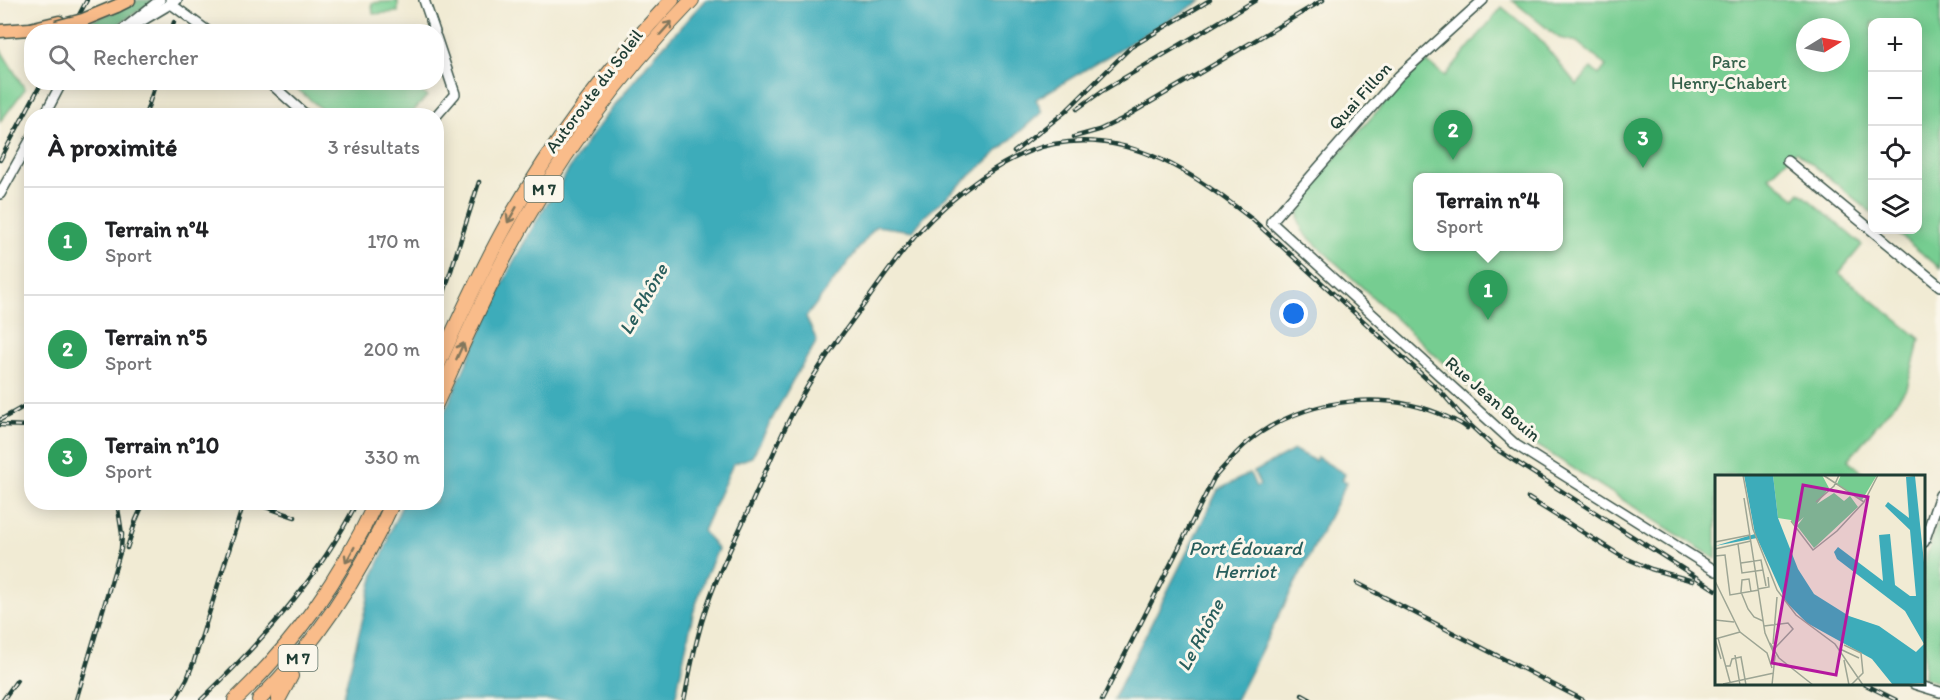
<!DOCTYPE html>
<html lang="fr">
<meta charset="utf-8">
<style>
:root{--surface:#fff;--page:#f6f6f6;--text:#202124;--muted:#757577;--line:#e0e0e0;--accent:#b5179e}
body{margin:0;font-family:Itim,sans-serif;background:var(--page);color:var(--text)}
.controls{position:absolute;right:18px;top:18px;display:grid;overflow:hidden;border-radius:12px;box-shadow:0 3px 15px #0003}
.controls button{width:54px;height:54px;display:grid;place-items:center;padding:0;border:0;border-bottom:2px solid var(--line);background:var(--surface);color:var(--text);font:30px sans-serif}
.compass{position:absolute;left:1796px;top:18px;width:54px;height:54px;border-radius:50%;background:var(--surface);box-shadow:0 3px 15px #0003;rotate:80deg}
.you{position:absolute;left:1294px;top:314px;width:21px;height:21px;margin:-15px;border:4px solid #fff;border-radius:50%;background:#1a73e8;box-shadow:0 0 0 9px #1a73e833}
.badge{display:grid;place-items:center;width:39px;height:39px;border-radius:50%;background:var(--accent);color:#fff;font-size:20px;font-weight:700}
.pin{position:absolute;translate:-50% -50px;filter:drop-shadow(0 2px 3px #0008)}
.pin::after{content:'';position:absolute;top:32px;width:21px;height:18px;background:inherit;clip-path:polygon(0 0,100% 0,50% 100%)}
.popup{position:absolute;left:1413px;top:173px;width:150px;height:78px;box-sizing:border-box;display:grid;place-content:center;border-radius:12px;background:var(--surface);filter:drop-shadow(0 2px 4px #0005);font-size:20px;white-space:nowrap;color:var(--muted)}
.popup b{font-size:22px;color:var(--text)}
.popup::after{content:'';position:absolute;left:50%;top:100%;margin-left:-12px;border:12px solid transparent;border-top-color:var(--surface)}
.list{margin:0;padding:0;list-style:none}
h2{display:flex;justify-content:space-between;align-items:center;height:78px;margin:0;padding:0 24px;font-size:26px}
h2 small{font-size:20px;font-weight:400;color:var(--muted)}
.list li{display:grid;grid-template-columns:39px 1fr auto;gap:18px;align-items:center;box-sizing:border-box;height:108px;padding:0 24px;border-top:2px solid var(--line)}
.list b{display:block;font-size:22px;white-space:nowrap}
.list p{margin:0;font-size:20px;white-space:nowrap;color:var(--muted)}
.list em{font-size:20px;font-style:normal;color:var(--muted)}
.icon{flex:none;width:33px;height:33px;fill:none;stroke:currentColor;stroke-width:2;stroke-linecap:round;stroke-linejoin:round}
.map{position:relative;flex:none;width:1940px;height:700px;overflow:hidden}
.search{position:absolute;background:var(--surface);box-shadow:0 3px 15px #0003;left:24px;top:24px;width:420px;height:66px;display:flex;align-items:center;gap:15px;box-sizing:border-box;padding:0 21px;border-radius:24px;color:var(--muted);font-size:22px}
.panel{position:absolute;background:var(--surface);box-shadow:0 3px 15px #0003;left:24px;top:108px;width:420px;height:402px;border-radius:24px}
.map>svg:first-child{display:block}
</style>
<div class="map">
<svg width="1940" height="700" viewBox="0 0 1940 700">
<rect width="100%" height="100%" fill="#fbf7ec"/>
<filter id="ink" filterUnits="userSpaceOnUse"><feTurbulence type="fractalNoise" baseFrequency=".0167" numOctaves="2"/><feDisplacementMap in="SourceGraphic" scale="12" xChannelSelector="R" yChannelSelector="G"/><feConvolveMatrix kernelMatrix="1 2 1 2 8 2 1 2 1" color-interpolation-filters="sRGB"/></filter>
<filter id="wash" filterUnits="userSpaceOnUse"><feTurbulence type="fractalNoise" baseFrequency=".008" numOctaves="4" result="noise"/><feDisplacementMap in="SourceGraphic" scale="24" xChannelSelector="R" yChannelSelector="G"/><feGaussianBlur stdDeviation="1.35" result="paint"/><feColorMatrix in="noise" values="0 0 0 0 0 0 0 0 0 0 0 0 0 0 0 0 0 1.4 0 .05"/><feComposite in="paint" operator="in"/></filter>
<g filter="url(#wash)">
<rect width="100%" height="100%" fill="#f1ebd4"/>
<!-- green -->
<g fill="#76cd91" stroke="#4a8562" stroke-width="1.5" fill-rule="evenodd">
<path d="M 1512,0 L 1940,0 L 1940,268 L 1893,230 L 1918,230 L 1918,22 L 1872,22 L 1872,213 L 1796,151 L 1769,177 L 1795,198 L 1800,192 L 1862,245 L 1839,273 L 1920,339 L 1907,388 L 1848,460 L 1867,476 L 1716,476 L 1716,559 L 1522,436 L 1308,237 L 1302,230 L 1299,220 L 1299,213 L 1312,184 L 1405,80 L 1426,61 L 1445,76 L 1502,7 L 1537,36 L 1577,85 L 1591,68 L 1599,75 L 1606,66 L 1577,42 L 1559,38 ZM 1805,27 L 1841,27 L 1841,63 L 1805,63 ZM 1418,178 L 1558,178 L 1558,246 L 1418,246 Z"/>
<path d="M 398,1 L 398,12 L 373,14 L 372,3 Z"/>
<path d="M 0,49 L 25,89 L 0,122 Z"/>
<path d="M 290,83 L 411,83 L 427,96 L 410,115 L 329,115 Z"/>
<path d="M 1940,517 L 1940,683 L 1924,678 L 1924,563 Z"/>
</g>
<!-- forest -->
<path fill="#60b07b" stroke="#407658" stroke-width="1.5" d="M 138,0 L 151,0 L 151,3 L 108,31 L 90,31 L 88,22 L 131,5 Z"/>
<!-- water -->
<g fill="#3dacba" stroke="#2e7477" stroke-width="1.5">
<path d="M 705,0 L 1202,0 L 1036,99 L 1042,112 L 925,216 L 913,231 L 876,226 L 806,317 L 817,341 L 793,380 L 752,457 L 733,464 L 703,531 L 718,549 L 704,580 L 693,614 L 675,700 L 342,700 L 375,571 L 389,540 L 388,536 L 403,503 L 436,502 L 437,428 L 512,264 L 544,208 L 590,137 L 647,64 Z"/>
<path d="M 1294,450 L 1315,461 L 1317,457 L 1345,474 L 1342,480 L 1347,482 L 1236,700 L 1113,700 L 1218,490 L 1250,473 L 1256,487 L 1260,485 L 1254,472 Z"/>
</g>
</g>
<g filter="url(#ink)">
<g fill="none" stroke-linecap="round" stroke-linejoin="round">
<!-- minor casing -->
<g stroke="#3e574c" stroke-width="12">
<g id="minor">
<path d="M 170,0 L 171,4 L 209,32"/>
<path d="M 424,0 L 435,32"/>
<path d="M 1483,0 L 1399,76 L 1271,222 L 1516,445 L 1716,571"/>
<path d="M 131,24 L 140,22 L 177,0"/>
<path d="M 120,32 L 160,0"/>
<path d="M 269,82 L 307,116"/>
<path d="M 44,116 L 62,82"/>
<path d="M 436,116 L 455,94 L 436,37"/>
<path d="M 1787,161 L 1940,286"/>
<path d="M 0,194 L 32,137"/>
<path d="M 1924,542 L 1940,495"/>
<path d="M 1914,684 L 1940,692"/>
</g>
</g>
<!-- major casing -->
<g stroke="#3e574c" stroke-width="15">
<g id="major">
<path d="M 117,6 L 129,0"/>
<path d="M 0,31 L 30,29 L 59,22"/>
</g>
</g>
<!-- highway casing -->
<g stroke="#3e574c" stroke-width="16">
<g id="highway">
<path d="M 436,369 C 459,318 482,268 509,220 C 554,141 609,67 672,0"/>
<path d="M 436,404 C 458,355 479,306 504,259 C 554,164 618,76 692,0"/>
<path d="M 235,700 C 296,641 340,579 376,502"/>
<path d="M 259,700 C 317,643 360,576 393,502"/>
<path d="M 278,700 L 291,676"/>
</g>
</g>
<!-- minor -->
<use href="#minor" stroke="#fff" stroke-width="9"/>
<!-- major -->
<use href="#major" stroke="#f9bc8a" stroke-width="12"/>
<!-- highway -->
<use href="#highway" stroke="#f9bc8a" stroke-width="14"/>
<!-- rail casing -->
<g stroke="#1f3d34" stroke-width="4.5">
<g id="rail">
<path d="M 70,32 L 87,0"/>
<path d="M 171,32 L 174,22"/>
<path d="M 1077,109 L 1102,91 L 1256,0"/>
<path d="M 145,116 L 156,82"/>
<path d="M 257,116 L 257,115"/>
<path d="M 1074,137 L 1099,130 L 1122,119 L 1323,0"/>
<path d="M 1014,152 L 1065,112 L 1131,47 L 1210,0"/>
<path d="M 0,160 L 42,82"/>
<path d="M 436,318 L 479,182"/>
<path d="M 0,420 L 32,402"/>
<path d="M 0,425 L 32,426"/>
<path d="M 1528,498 L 1621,556 L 1651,569 L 1693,581"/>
<path d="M 251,502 L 295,517"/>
<path d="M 127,548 L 136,520 L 144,502"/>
<path d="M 1357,583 L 1583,700"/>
<path d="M 1864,684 L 1896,700"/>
<path d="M 1302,695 L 1311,700"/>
<path d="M 3,700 L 17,680"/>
<path d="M 76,700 L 121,549 L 122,534 L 117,502"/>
<path d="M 175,700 L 187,679 L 194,661 L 244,502"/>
<path d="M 201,700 C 261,642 319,578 357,502"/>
<path d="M 684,700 C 690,671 695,643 704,615 C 715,579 733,544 749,509 C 763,478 776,445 792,414 C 812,375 837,341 863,306 C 880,282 898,256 918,233 C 951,197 1006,153 1054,144 C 1131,129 1196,175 1253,220 L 1442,393 L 1468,423 L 1496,449 L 1716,590"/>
<path d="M 1102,700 L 1214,478 C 1229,461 1242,445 1260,433 C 1314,397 1388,390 1447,417 C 1454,420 1461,423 1467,428"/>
</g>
</g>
<!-- rail -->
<use href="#rail" stroke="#fbf7ec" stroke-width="2" stroke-dasharray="7" stroke-linecap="butt"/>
<!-- major-bridge casing -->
<g stroke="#3e574c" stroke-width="15" stroke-linecap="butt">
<path id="major-bridge" d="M 56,27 L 83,20 L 117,6"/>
</g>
<!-- major-bridge -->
<use href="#major-bridge" stroke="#f9bc8a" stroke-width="12"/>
</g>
<!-- one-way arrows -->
<defs><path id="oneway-shaft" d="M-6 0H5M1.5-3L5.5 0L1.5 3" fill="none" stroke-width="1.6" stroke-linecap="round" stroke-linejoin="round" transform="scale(1.5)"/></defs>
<g stroke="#81765b">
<use href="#oneway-shaft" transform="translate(666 28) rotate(-48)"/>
<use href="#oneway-shaft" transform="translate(512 215) rotate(120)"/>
<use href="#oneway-shaft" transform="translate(460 351) rotate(-66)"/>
<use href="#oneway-shaft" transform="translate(350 555) rotate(119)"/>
</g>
</g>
<g text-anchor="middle" stroke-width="6" stroke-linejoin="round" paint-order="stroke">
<!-- shield labels -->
<g fill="#fbf7ec" stroke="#61756b" stroke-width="1.5">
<rect x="524.5" y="176" width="39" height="26" rx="4.5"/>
<rect x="278.5" y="645" width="39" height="26" rx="4.5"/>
</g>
<g font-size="16" font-weight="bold" fill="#1f3d34">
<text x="544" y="195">M 7</text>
<text x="298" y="664">M 7</text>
</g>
<!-- park labels -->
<g font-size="18" fill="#35614b" stroke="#fbf7ec">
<text x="1729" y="68">Parc<tspan x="1729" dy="21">Henry-Chabert</tspan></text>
</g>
<!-- street labels -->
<g font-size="18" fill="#1f3d34" stroke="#fbf7ec">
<text transform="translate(594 91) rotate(-53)" y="6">Autoroute du Soleil</text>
<text transform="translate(1360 96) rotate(-48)" y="6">Quai Fillon</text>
<text transform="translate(1493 399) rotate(41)" y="6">Rue Jean Bouin</text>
</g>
<!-- water labels -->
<g font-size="20" font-style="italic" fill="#285e5c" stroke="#fbf7ec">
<text transform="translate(643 299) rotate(-60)" y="7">Le Rhône</text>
<text x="1245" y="555">Port Édouard<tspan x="1245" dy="23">Herriot</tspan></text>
<text transform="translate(1200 635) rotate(-62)" y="7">Le Rhône</text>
</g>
</g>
<!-- overview -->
<g transform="translate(1715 475)">
<rect width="210" height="210" fill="#f1ebd4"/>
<path d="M 58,0 L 107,0 L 114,13 L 102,29 L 119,18 L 129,26 L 135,21 L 143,32 L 99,73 L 82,51 L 89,42 L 80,50 L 76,45 L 63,43 ZM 126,0 L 162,0 L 147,25 L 122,9 Z" fill="#76cd91"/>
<path d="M 29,0 L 58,0 L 63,43 L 83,94 L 99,119 L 134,141 L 164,151 L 201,177 L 209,169 L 190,136 L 122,84 L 119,77 L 123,72 L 168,106 L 164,60 L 175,59 L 180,110 L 195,121 L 201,121 L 195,55 L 170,31 L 173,27 L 194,43 L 191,2 L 200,1 L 210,97 L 210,208 L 178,210 L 157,184 L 92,148 L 71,127 L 42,63 L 0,71 L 40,59 Z" fill="#3dacba"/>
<path fill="none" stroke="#9da594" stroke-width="1.5" d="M 28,0 L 38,54 L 62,115 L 81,140 L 120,169 L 148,210M 108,0 L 149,27M 29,23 L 50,158 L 60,181 L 57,210M 101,27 L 119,11 L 124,0M 76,46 L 98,75 L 122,56 L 149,27 L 163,0M 0,67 L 35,60M 23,69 L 27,98 L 48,95M 0,74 L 36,66M 0,81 L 10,80 L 15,120 L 44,115M 26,88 L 46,85 L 51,111M 0,106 L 25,157 L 52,178 L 57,193M 43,114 L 54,112 L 53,102M 36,117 L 34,104 L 27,105 L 26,117 L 33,134 L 39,142 L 48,146M 0,145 L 19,147M 49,151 L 73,148 L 78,154 L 60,173M 3,163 L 15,207M 55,168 L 64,183 L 98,210M 58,169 L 62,122M 129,170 L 146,178 L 148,198 L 136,210M 125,174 L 144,183M 20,180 L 25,210M 6,184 L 0,164 L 25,157M 129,185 L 134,210M 11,191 L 15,191 L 17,184 L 26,182 L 31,210M 8,209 L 59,198"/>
<path fill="#b5179e" fill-opacity="0.15" stroke="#b5179e" stroke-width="3" d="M 88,10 L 153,22 L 121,200 L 57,188 Z"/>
<rect width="210" height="210" fill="none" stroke="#1f3d34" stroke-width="3"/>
</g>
</svg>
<div class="controls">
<button>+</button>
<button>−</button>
<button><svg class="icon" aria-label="locate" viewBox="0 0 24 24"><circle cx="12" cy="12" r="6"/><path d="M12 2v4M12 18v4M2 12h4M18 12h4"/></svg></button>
<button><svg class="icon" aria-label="layers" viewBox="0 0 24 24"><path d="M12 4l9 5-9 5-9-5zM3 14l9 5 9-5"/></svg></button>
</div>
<svg class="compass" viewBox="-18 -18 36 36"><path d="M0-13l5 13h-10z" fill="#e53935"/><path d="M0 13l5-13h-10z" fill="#757577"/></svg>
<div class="you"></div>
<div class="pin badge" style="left:1488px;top:320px;background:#2e9e5b">1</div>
<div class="popup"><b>Terrain n°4</b>Sport</div>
<div class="pin badge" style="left:1453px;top:160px;background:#2e9e5b">2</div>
<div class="pin badge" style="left:1643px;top:168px;background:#2e9e5b">3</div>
<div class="search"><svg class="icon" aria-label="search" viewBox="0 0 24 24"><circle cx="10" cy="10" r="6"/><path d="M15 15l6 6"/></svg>Rechercher</div>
<section class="panel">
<h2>À proximité<small>3 résultats</small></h2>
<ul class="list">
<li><span class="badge" style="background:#2e9e5b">1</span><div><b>Terrain n°4</b><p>Sport</p></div><em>170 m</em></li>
<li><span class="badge" style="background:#2e9e5b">2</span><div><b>Terrain n°5</b><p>Sport</p></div><em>200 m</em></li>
<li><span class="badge" style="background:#2e9e5b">3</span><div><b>Terrain n°10</b><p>Sport</p></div><em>330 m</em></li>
</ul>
</section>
</div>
